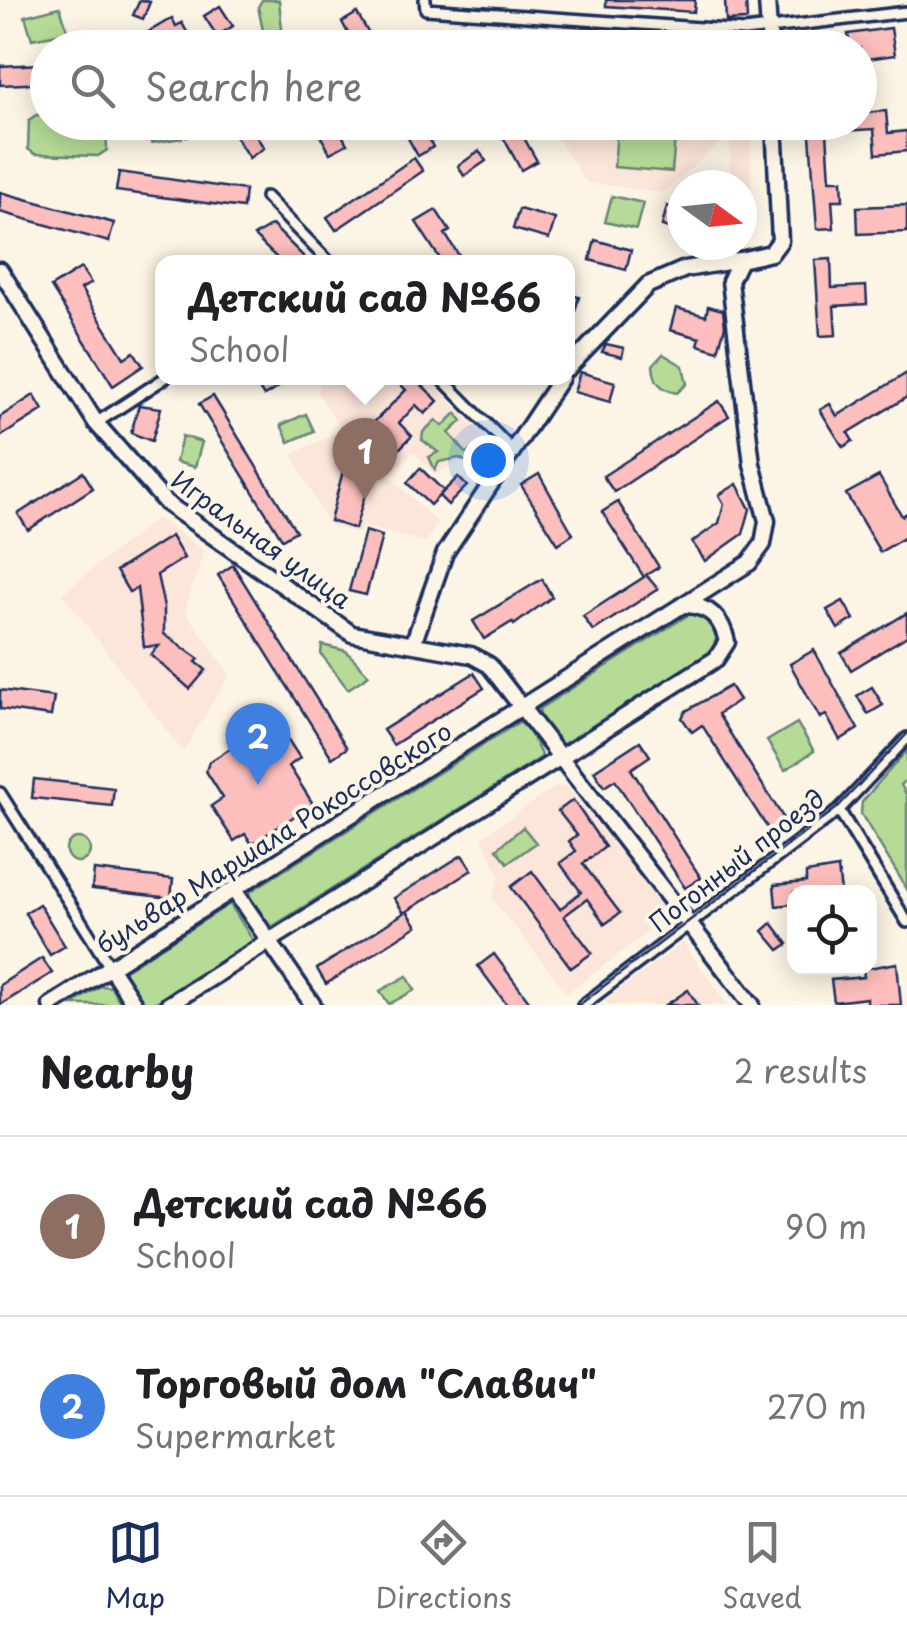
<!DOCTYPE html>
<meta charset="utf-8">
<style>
:root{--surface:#fff;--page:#f2f2f2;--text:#202124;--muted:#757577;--line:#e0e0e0;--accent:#1b2f5e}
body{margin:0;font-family:"Playpen Sans",sans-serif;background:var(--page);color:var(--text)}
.controls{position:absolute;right:30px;bottom:30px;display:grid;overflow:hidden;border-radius:20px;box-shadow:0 5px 25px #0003}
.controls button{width:90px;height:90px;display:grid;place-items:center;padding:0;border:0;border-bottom:2px solid var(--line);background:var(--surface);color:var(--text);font:50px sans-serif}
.compass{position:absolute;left:667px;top:170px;width:90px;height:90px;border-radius:50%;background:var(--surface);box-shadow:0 5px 25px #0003;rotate:105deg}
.you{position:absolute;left:488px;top:460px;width:35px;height:35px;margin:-25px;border:8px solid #fff;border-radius:50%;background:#1a73e8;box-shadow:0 0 0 15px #1a73e833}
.badge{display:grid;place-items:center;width:65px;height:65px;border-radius:50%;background:var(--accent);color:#fff;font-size:32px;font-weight:700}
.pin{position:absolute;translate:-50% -82px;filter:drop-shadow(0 2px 5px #0008)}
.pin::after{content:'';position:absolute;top:52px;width:35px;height:30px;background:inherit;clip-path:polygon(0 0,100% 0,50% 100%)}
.popup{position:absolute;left:155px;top:255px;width:420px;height:130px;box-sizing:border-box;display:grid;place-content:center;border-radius:20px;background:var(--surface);filter:drop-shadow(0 2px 8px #0005);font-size:32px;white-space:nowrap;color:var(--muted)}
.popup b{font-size:38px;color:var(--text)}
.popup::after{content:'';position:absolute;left:50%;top:100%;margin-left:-20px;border:20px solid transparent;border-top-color:var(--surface)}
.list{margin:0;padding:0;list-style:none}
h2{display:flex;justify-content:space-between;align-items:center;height:130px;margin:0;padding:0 40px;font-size:42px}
h2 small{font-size:32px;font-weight:400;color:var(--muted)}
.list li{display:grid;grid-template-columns:65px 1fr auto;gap:30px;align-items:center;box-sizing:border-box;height:180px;padding:0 40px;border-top:2px solid var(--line)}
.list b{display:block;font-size:38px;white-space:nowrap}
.list p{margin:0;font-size:32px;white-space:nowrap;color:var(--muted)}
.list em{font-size:32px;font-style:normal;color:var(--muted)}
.icon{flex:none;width:55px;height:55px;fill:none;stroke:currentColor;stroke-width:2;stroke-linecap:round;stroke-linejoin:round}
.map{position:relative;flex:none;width:907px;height:1005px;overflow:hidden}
.search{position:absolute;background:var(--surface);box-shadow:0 5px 25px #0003;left:30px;right:30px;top:30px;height:110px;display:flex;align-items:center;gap:25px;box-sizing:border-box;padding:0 35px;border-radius:55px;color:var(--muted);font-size:38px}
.sheet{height:490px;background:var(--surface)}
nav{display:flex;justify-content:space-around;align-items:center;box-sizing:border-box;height:140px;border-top:2px solid var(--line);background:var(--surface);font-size:28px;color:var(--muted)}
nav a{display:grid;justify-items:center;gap:5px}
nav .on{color:var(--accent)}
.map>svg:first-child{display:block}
</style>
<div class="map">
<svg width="907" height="1005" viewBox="0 0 907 1005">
<rect width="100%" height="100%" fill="#fcf5e5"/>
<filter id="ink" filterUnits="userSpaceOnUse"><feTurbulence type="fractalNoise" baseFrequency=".01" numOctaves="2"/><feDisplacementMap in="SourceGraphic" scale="20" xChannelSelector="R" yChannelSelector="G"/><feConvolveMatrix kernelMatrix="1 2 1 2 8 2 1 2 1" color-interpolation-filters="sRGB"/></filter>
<g filter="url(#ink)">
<!-- built -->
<g fill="#fce5d9">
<path d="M 537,33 L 730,45 L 730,47 L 538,47 Z"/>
<path d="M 547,123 L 751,123 L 751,204 L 742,204 L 742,185 L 730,185 L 730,134 L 663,193 L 586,182 Z"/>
<path d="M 321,378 L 427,378 L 492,444 L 471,470 L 459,460 L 436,475 L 413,452 L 389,475 L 438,524 L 425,542 L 362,526 L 359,534 L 328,524 L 292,454 L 342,430 L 317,392 Z"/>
<path d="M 157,518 L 204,550 L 185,611 L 230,674 L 183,752 L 62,593 Z"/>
<path d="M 556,786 L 566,786 L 670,916 L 567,993 L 492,898 L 500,877 L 482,837 Z"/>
<path d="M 683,943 L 728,1005 L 609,1005 L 605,1000 Z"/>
</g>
<!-- green -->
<g fill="#b6db96" stroke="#68857a" stroke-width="2.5">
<path d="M 262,0 L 279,0 L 282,30 L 264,35 L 258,7 Z"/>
<path d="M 60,7 L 68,32 L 32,39 L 25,16 Z"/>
<path d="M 36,115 L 47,115 L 48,122 L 106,123 L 107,150 L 98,156 L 35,154 L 28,149 L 29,120 Z"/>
<path d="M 151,123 L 179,123 L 181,128 L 186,123 L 194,131 L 187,137 L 182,131 L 182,138 L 152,143 Z"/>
<path d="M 617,131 L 675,137 L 672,172 L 614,167 Z"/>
<path d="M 612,196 L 643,203 L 636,229 L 605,222 Z"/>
<path d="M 663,354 L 683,366 L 687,384 L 677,393 C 660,389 654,382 653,365 Z"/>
<path d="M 456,413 L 462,421 L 449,433 L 466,453 L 489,444 L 490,450 L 473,465 L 459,458 L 439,462 L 435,470 L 429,457 L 438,452 L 422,440 L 423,432 L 436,420 L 443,426 Z"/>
<path d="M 306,414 L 314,431 L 289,442 L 281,425 Z"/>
<path d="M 182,436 L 202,442 L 195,467 L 176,462 Z"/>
<path d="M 693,612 L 704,617 L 717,637 L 710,654 L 566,745 C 550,742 541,724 539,709 Z"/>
<path d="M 322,645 L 346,651 L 369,675 L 348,689 L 321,654 Z"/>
<path d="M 519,722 L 529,730 L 542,757 L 273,926 L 268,925 L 249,896 L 251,891 Z"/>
<path d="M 797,723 L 814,751 L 785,770 L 767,741 Z"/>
<path d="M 907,750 L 907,779 L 901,785 L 907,796 L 907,889 L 861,814 L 862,802 Z"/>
<path d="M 523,827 L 536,843 L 508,863 L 497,849 Z"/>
<circle cx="78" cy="850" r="12"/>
<path d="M 230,904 L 254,942 L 151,1005 L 139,1003 L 125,980 L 125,970 Z"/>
<path d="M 407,976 L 415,990 L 389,1004 L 380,991 Z"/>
<path d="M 101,986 L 111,987 L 122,1005 L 71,1005 Z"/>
</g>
<!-- building -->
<g fill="#fcbfbd" stroke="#1b2f5e" stroke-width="2.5">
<path d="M 140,0 L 150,2 L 143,19 L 133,15 Z"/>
<path d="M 606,0 L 695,0 L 694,12 L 606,6 Z"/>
<path d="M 725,0 L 746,0 L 747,20 L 726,21 Z"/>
<path d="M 220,6 L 233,26 L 217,36 L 204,16 Z"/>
<path d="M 357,13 L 377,48 L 356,48 L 342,22 Z"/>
<path d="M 172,18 L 176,26 L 182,23 L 188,34 L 167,48 L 152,48 L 145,34 Z"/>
<path d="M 462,26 L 474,48 L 453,48 L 446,35 Z"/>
<path d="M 891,28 L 895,55 L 860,60 L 860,48 L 850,48 L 848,34 Z"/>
<path d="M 832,37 L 832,48 L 790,48 L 790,39 Z"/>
<path d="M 42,64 L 48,64 L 48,83 L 0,85 L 0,66 Z"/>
<path d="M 886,111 L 888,133 L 907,131 L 907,151 L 876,154 L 874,129 L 827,132 L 830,180 L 842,180 L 843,200 L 832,200 L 834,228 L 817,229 L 809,122 L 860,122 L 860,113 Z"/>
<path d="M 226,122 L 247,122 L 264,148 L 249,158 Z"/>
<path d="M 313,122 L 335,122 L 347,144 L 330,153 Z"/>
<path d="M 399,122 L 419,122 L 433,147 L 418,156 Z"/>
<path d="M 495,122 L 515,122 L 537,161 L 521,170 Z"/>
<path d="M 479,151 L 486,161 L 464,176 L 458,166 Z"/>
<path d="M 414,158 L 423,171 L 336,230 L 327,217 Z"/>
<path d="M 119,172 L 245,190 L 243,208 L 116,191 Z"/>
<path d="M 0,192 L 114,223 L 109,242 L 0,212 Z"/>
<path d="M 907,205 L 907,232 L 858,234 L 857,207 Z"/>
<path d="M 667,206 L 682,210 L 682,232 L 662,226 Z"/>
<path d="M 519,209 L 555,219 L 549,239 L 513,229 Z"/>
<path d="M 436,210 L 450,231 L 445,234 L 463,262 L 442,262 L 416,222 Z"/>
<path d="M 272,225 L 309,262 L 281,262 L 254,236 Z"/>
<path d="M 595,240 L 631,250 L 626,270 L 590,260 Z"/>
<path d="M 831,259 L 832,288 L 866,286 L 867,304 L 834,306 L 836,335 L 820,336 L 815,260 Z"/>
<path d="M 81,268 L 91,283 L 81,289 L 124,358 L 134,352 L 143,366 L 113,386 L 51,287 Z"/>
<path d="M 568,294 L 579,297 L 570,329 L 568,328 Z"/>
<path d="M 708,306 L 723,310 L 725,326 L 718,351 L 698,345 L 700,338 L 670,330 L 676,308 L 706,316 Z"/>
<path d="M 606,344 L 624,348 L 622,357 L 602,352 Z"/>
<path d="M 580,372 L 615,382 L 610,402 L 574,392 Z"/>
<path d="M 907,373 L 907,397 L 848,433 L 853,441 L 843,447 L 820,410 L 830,404 L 837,416 Z"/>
<path d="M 252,378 L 293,378 L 264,396 Z"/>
<path d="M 394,378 L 415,378 L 438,401 L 425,414 L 416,405 L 399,423 L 412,436 L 398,450 L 372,424 L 406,390 Z"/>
<path d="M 34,395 L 43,410 L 0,437 L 0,417 Z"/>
<path d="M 213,396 L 296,531 L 282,539 L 199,404 Z"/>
<path d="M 719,401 L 729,416 L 614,492 L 603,476 Z"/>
<path d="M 139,405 L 161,408 L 152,441 L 131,433 Z"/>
<path d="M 344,467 L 371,474 L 355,529 L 330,521 Z"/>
<path d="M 420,468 L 444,491 L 430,505 L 407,483 Z"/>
<path d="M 83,472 L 93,488 L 28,530 L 18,514 Z"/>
<path d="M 539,474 L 573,534 L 558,544 L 521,485 Z"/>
<path d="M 879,476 L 902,516 L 907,513 L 907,536 L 880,552 L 846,494 Z"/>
<path d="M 458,477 L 467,486 L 448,505 L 439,496 Z"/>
<path d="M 737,484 L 750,509 L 743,534 L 705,561 L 692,542 L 719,523 L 724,504 L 719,495 Z"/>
<path d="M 618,502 L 659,567 L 646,575 L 658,589 L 593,631 L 583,616 L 644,577 L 602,512 Z"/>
<path d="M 365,531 L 382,536 L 366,595 L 349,591 Z"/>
<path d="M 171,536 L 184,558 L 157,575 L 164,607 L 164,634 L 199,659 L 196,662 L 206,670 L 190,689 L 151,655 L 159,646 L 144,647 L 137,588 L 129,592 L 116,571 Z"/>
<path d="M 233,565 L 347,748 L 332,758 L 218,575 Z"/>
<path d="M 542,579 L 552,597 L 514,625 L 512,622 L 484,639 L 473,621 Z"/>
<path d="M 843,601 L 854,619 L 838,629 L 827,610 Z"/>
<path d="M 907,613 L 907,636 L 851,670 L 841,653 Z"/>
<path d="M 814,650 L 858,729 L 840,740 L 826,715 L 820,718 L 790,664 Z"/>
<path d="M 474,673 L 484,688 L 393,745 L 383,730 Z"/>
<path d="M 730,686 L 739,700 L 718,714 L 786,822 L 770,832 L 702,725 L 692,732 L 682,718 L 686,711 Z"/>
<path d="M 872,687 L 883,705 L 868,714 L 857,696 Z"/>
<path d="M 0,690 L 54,697 L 51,716 L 0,709 Z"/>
<path d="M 275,720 L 300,758 L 289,766 L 313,804 L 252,844 L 245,834 L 234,841 L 211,806 L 223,798 L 206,771 L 209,762 Z"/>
<path d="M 640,741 L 650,756 L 631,769 L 701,878 L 685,888 L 615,780 L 604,787 L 594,771 Z"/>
<path d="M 34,779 L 114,788 L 112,806 L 32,798 Z"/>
<path d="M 573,800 L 605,847 L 583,864 L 620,913 L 605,924 L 587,899 L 564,916 L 592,953 L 571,968 L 511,887 L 532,871 L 560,909 L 581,892 L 560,863 L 576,851 L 569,841 L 577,835 L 558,811 Z"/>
<path d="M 462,855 L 472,870 L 404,913 L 394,898 Z"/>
<path d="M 838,868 L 841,892 L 794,892 L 794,904 L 776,906 L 774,885 L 806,882 L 806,873 Z"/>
<path d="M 94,870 L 173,879 L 171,898 L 92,889 Z"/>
<path d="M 39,904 L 65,946 L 50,955 L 25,913 Z"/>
<path d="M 407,911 L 417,926 L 326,984 L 317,969 Z"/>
<path d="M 772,923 L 788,944 L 779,950 L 763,931 Z"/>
<path d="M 494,954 L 532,1005 L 507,1005 L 478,966 Z"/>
<path d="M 42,958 L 52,973 L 0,1005 L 0,985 Z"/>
<path d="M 897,963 L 901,1005 L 867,1005 L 867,998 L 834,1002 L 831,980 L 864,977 L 863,969 Z"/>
<path d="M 688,990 L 698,1005 L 666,1005 Z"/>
</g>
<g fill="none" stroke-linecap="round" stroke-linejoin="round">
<!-- street casing -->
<g stroke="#1b2f5e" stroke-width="16">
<g id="street">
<path d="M 425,0 L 426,9 L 744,31 L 907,12"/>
<path d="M 266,197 L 329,262"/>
<path d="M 441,378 L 511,449"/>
<path d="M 96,423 L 165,378"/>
<path d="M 0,793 L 110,967"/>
<path d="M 839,810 L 907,922"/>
<path d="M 583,1005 L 839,810 L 907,738"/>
</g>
</g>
<!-- secondary casing -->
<g stroke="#1b2f5e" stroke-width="21">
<g id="secondary">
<path d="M 767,0 L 770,48"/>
<path d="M 0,270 L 96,423 L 166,503 L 352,634 L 471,655 L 489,665 L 752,1005"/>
<path d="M 568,368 L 648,285 L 685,269 L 740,260"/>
<path d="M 413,644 L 445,553 L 561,378"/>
<path d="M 234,890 L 313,1005"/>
<path d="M 110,967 L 135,1005"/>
<path d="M 51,1005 L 749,563 L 763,544 L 767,521 L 752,464 L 730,281 L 740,260 L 771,253 L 780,241 L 774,122"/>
<path d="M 168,1005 L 716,659 L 727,642 C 722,619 710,606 686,605"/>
</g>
</g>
<!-- street -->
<use href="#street" stroke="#fcf5e5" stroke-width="9"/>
<!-- secondary -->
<use href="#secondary" stroke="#fcf5e5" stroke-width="14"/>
<!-- tram -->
<path stroke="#1b2f5e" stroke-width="2.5" d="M 579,1005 L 837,808 L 907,734"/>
</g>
</g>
<g text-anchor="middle" stroke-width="8" stroke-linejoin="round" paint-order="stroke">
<!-- street labels -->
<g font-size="25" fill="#1b2f5e" stroke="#fcf5e5">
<text transform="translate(261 540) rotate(36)" y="9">Игральная улица</text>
<text transform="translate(274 838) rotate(-32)" y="9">бульвар Маршала Рокоссовского</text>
<text transform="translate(737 861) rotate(-38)" y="9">Погонный проезд</text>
</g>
</g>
</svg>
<div class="controls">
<button><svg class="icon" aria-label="locate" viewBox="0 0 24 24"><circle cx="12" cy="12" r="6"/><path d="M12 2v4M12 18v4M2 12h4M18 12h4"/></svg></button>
</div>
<svg class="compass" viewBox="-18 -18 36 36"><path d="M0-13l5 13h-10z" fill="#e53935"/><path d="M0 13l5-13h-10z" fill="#757577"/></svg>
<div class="you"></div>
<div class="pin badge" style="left:365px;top:500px;background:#8d6e63">1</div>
<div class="popup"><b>Детский сад №66</b>School</div>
<div class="pin badge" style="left:258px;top:785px;background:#3f7fe0">2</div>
<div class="search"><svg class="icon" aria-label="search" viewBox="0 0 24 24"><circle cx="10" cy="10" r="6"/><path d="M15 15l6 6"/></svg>Search here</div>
</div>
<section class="sheet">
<h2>Nearby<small>2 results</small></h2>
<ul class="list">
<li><span class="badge" style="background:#8d6e63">1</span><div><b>Детский сад №66</b><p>School</p></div><em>90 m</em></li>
<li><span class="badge" style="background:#3f7fe0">2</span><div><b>Торговый дом &quot;Славич&quot;</b><p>Supermarket</p></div><em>270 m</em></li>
</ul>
</section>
<nav>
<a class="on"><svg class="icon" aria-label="map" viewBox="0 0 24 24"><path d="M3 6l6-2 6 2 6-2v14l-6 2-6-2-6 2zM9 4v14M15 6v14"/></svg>Map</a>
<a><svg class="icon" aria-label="directions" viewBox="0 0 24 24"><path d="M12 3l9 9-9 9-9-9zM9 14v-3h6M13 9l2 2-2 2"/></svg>Directions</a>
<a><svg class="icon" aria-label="saved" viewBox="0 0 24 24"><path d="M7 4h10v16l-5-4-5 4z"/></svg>Saved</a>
</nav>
